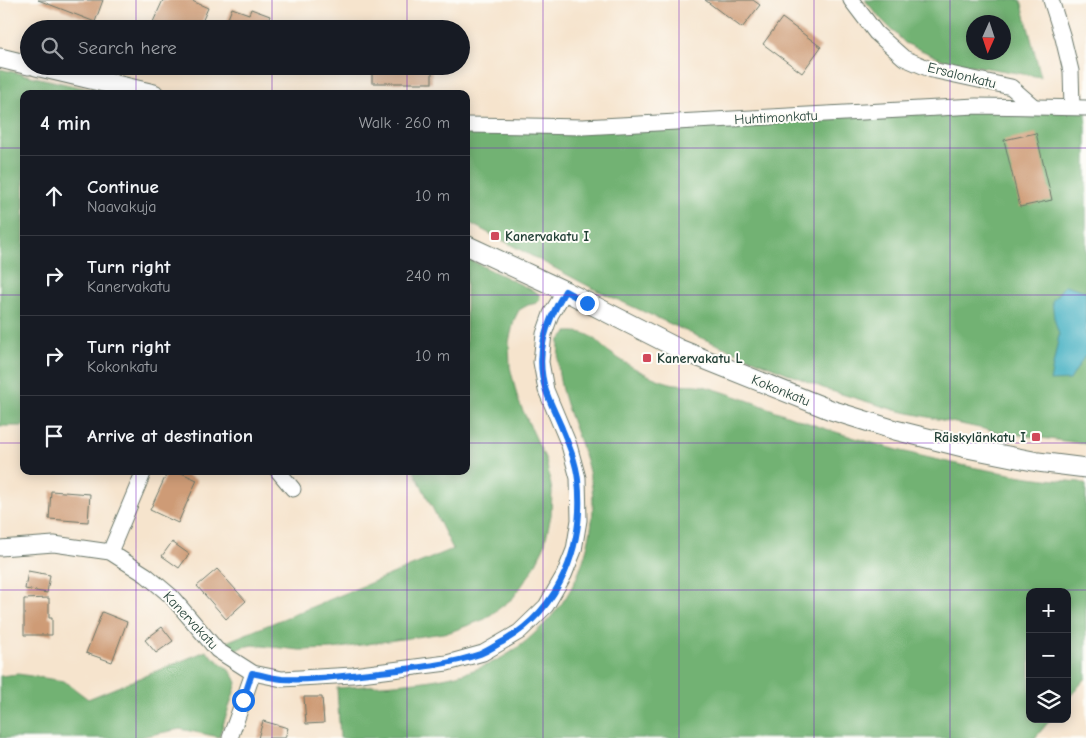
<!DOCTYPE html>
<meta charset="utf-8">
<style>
:root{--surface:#171b24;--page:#242831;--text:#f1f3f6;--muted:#9ea1a6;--line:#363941}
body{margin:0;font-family:"Comic Neue",sans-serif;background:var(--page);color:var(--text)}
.controls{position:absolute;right:15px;bottom:15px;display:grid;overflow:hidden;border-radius:10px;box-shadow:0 2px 12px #0003}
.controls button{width:45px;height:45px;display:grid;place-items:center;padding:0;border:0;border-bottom:1px solid var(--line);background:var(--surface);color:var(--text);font:25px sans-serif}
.compass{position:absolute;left:966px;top:15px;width:45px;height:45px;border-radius:50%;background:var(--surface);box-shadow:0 2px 12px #0003;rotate:183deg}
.stop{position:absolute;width:15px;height:15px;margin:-11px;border:4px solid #1a73e8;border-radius:50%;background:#fff}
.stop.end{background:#1a73e8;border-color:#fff;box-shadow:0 1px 5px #0008}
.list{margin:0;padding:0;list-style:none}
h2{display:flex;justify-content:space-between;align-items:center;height:65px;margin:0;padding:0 20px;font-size:21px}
h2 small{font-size:16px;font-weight:400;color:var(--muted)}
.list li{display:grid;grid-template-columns:32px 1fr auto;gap:15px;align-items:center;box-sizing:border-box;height:80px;padding:0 20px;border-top:1px solid var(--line)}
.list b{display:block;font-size:19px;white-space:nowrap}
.list p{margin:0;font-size:16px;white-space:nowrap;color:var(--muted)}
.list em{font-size:16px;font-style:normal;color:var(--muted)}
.icon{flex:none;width:28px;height:28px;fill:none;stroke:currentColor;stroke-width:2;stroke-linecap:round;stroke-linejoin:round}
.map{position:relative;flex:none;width:1086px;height:738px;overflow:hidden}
.search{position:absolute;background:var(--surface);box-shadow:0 2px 12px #0003;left:20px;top:20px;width:450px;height:55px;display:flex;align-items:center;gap:12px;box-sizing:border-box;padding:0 18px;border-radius:28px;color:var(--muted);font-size:19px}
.panel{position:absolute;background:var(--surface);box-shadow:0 2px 12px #0003;left:20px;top:90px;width:450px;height:385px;border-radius:10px}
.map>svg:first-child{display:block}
</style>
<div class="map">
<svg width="1086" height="738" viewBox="0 0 1086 738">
<rect width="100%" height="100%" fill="#fdfcf7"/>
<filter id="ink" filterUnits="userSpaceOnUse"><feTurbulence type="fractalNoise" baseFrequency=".02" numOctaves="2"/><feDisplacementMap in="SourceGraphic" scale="10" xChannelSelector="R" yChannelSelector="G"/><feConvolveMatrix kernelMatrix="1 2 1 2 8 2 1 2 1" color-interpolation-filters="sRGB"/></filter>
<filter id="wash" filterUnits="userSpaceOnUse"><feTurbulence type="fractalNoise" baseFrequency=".0096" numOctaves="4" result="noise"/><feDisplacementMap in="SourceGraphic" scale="20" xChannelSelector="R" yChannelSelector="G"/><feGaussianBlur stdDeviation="1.12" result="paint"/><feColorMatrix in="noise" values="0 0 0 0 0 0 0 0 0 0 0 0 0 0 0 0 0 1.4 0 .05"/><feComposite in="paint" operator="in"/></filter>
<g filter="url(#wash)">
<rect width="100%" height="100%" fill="#f6e4cd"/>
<!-- forest -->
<g fill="#72b273" stroke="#487854" fill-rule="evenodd">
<path d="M 865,0 L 1021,0 L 1041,77 L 946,61 L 905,43 L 880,18 ZM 1004,22 L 1004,52 L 974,52 L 974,22 Z"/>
<path d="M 0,69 L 109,94 L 24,94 L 24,426 L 0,426 Z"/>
<path d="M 1086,108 L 1086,444 L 998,432 L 895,410 L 828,390 L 699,337 L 594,289 L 466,221 L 466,125 Z"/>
<path d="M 466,258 L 534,291 L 539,294 L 540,299 L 537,303 L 528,305 L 519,310 L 514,320 L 509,342 L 510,367 L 518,400 L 546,460 L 552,491 L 551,515 L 544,547 L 532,571 L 513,598 L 485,619 L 450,632 L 333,649 L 300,650 L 253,645 L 242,647 L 235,651 L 224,643 L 453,549 L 414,471 L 466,471 Z"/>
<path d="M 567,332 C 596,331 592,341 612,354 C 629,366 650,378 670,383 C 682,386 695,383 707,387 C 752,400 795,420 839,433 C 893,450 949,464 1005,473 C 1030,478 1055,480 1080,482 L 1086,485 L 1086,678 L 1067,700 L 1067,592 L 1030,592 L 1030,719 L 1051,719 L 1035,738 L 340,738 L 337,688 C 410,682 483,686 538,630 C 557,612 569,596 579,572 C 591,541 597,508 590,476 C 583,441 564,410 559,375 C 557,363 559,352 559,341 Z"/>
<path d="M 206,651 C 216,661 233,669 237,683 L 219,737 L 180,729 L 136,738 L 0,738 L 0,676 L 18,674 L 64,681 L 88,699 Z"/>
</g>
<!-- water -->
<path fill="#44b0c2" stroke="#32767b" d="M 1065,285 L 1086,291 L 1086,354 L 1070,380 L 1050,381 L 1059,335 L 1054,318 L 1052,301 Z"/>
<g id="blocks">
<!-- building -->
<g fill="#ce9b76">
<path d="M 38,0 L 103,0 L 95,22 Z"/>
<path d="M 163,0 L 190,0 L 208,8 L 199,29 L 167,29 L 153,22 Z"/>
<path d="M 705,0 L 753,0 L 760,5 L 742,28 Z"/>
<path d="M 232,8 L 249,14 L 251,9 L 270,16 L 265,29 L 224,29 Z"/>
<path d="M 782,18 L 821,47 L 802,73 L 763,44 Z"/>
<path d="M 291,25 L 322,27 L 322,29 L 291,29 Z"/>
<rect x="372" y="66" width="60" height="17"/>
<path d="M 1036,133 L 1052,200 L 1020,207 L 1004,140 Z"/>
<path d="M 168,471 L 177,471 L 197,480 L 178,523 L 150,510 Z"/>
<path d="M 51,491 L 90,494 L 88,522 L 49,519 Z"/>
<path d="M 172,542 L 189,554 L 179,568 L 162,556 Z"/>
<path d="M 217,569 L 246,601 L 226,619 L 197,586 Z"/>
<path d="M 28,571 L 50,575 L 47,593 L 25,589 Z"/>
<path d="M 49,598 L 49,618 L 52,618 L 52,635 L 24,635 L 24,599 Z"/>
<path d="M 102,612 L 127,622 L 112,662 L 86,653 Z"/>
<path d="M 162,627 L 173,641 L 156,653 L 145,640 Z"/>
<path d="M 304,697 L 322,697 L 324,723 L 306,724 Z"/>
<path d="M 263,721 L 288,728 L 285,738 L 258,738 Z"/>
</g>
</g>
</g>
<g filter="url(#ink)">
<use href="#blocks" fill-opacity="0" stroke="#6a776a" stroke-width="1"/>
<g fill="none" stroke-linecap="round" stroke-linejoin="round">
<!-- minor casing -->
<g stroke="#6a776a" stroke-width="17">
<g id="minor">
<path d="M 851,0 L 876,33 L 904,58 L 932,70 L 1011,87 L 1033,106"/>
<path d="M 1051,0 L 1063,38 L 1071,71 L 1072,107"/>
<path d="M 466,125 L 583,127 L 976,106 L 1086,108"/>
<path d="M 278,471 L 293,489"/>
<path d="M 0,548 L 54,544 L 110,552 L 146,575 L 171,596 L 217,650 L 253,673 L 282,679 L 353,675 L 447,663 L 483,653 L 519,632 L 546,606 L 564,575 L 574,550 L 579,520 L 578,478 L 569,445 L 546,390 L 541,362 L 544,334 L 551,314 L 565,291"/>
<path d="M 110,552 L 144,471"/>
<path d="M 230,738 L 253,673"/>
</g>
</g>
<!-- tertiary casing -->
<g stroke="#6a776a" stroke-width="21">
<g id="tertiary">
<path d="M 0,58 L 29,65"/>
<path d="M 36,66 L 154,94"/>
<path d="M 466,245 L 565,291 L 679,349 L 831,410 L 895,430 L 967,448 L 1038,462 L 1086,468"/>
</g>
</g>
<!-- minor -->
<use href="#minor" stroke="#fff" stroke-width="15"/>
<!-- tertiary -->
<use href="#tertiary" stroke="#fff" stroke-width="19"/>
</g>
</g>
<g fill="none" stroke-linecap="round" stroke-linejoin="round" filter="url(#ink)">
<!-- route -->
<path stroke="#1a73e8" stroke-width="6" d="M 243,700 L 252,673 C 262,675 272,678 282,679 C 314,681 348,675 380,672 C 414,668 448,665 480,654 C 488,651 496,645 504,641 C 561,608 585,544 578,480 C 576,461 568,443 561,426 C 556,414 550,403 546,391 C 534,354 546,323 565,291 L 587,303"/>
</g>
<!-- grid -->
<path fill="none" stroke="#7b2cbf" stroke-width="1" stroke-opacity="0.55" d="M 136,0 L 136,29M 272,0 L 272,29M 407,0 L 407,29M 543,0 L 543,738M 679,0 L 679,738M 814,0 L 814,738M 950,0 L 950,738M 136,66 L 136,94M 272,66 L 272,94M 407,66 L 407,94M 0,148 L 24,148M 466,148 L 1086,148M 0,295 L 24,295M 466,295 L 1086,295M 0,443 L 24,443M 466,443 L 1086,443M 136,471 L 136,738M 272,471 L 272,738M 407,471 L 407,738M 0,590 L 1086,590"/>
<!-- markers -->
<g fill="#d1495b" stroke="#fdfcf7" stroke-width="2">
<rect x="490" y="231" width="10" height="10" rx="2.5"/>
<rect x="642" y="353" width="10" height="10" rx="2.5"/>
<rect x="1031" y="432" width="10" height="10" rx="2.5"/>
</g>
<g text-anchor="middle" stroke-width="4" stroke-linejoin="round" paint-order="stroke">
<!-- street labels -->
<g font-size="14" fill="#1f3d34" stroke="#fdfcf7">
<text transform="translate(962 75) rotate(14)" y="5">Ersalonkatu</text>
<text transform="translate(776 117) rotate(-3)" y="5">Huhtimonkatu</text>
<text transform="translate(781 390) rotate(22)" y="5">Kokonkatu</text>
<text transform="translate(191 620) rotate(47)" y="5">Kanervakatu</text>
</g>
<!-- poi labels -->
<g font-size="14" font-weight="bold" fill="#1f3d34" stroke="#fdfcf7" text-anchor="start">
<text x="505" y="241">Kanervakatu I</text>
<text x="657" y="363">Kanervakatu L</text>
<text x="1026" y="442" text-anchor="end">Räiskylänkatu I</text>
</g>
</g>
</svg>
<div class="controls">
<button>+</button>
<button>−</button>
<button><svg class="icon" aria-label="layers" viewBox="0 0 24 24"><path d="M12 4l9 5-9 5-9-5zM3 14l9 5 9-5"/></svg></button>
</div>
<svg class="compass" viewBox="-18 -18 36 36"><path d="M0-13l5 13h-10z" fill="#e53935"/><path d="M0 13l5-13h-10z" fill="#9ea1a6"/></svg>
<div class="stop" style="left:243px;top:700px"></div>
<div class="stop end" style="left:587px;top:303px"></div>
<div class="search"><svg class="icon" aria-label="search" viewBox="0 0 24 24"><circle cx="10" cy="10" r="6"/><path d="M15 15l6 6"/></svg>Search here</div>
<section class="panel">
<h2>4 min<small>Walk · 260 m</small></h2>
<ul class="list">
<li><svg class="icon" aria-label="ahead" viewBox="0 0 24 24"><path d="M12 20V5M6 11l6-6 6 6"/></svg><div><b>Continue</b><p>Naavakuja</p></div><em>10 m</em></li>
<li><svg class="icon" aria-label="right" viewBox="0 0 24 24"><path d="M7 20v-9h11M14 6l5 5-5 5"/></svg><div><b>Turn right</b><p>Kanervakatu</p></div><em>240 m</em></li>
<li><svg class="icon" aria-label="right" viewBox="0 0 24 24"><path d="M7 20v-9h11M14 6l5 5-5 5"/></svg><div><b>Turn right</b><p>Kokonkatu</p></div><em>10 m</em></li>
<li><svg class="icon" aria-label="arrive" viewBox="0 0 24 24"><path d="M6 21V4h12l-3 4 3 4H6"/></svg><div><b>Arrive at destination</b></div></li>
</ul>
</section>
</div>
